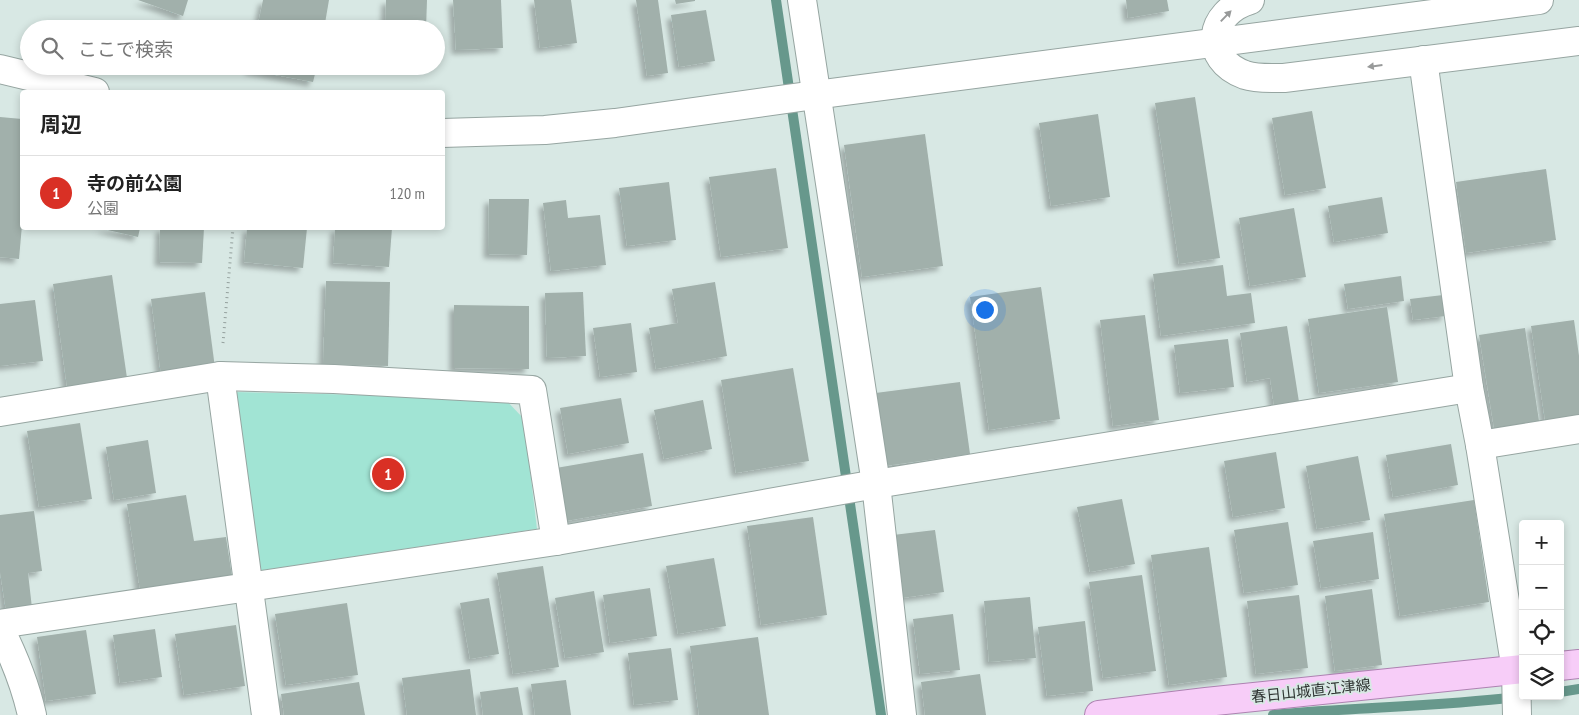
<!DOCTYPE html>
<html lang="ja">
<meta charset="utf-8">
<style>
:root{--surface:#fff;--page:#f6f6f6;--text:#222;--muted:#767676;--line:#e0e0e0;--accent:#d93025}
body{margin:0;font-family:"PT Sans Narrow","Noto Sans JP",sans-serif;background:var(--page);color:var(--text)}
.controls{position:absolute;right:15px;bottom:15px;display:grid;overflow:hidden;border-radius:5px;box-shadow:0 2px 8px #0003}
.controls button{width:45px;height:45px;display:grid;place-items:center;padding:0;border:0;border-bottom:1px solid var(--line);background:var(--surface);color:var(--text);font:25px sans-serif}
.you{position:absolute;left:984px;top:309px;width:18px;height:18px;margin:-12px;border:4px solid #fff;border-radius:50%;background:#1a73e8;box-shadow:0 0 0 8px #1a73e833}
.badge{display:grid;place-items:center;width:32px;height:32px;border-radius:50%;background:var(--accent);color:#fff;font-size:16px;font-weight:700}
.pin{position:absolute;translate:-50% -50%;border:2px solid #fff;box-shadow:0 1px 5px #0006}
.list{margin:0;padding:0;list-style:none}
h2{display:flex;justify-content:space-between;align-items:center;height:65px;margin:0;padding:0 20px;font-size:21px}
h2 small{font-size:16px;font-weight:400;color:var(--muted)}
.list li{display:grid;grid-template-columns:32px 1fr auto;gap:15px;align-items:center;box-sizing:border-box;height:75px;padding:0 20px;border-top:1px solid var(--line)}
.list b{display:block;font-size:19px;white-space:nowrap}
.list p{margin:0;font-size:16px;white-space:nowrap;color:var(--muted)}
.list em{font-size:16px;font-style:normal;color:var(--muted)}
.icon{flex:none;width:28px;height:28px;fill:none;stroke:currentColor;stroke-width:2;stroke-linecap:round;stroke-linejoin:round}
.map{position:relative;flex:none;width:1579px;height:715px;overflow:hidden}
.search{position:absolute;background:var(--surface);box-shadow:0 2px 8px #0003;left:20px;top:20px;width:425px;height:55px;display:flex;align-items:center;gap:12px;box-sizing:border-box;padding:0 18px;border-radius:28px;color:var(--muted);font-size:19px}
.panel{position:absolute;background:var(--surface);box-shadow:0 2px 8px #0003;left:20px;top:90px;width:425px;height:140px;border-radius:5px}
.map>svg:first-child{display:block}
</style>
<div class="map">
<svg width="1579" height="715" viewBox="0 0 1579 715">
<defs>
<filter id="shadow"><feDropShadow dx="-4.5" dy="4.5" stdDeviation="2.5" flood-color="#0004"/></filter>
</defs>
<rect width="100%" height="100%" fill="#d8e8e4"/>
<!-- green -->
<path fill="#a1e4d4" d="M 234,392 L 504,398 L 524,419 L 537,529 L 257,571 Z"/>
<g fill="none" stroke-linecap="round" stroke-linejoin="round">
<!-- stream -->
<g stroke="#67988c" stroke-width="10">
<path d="M 776,0 L 881,715"/>
<path d="M 1560,692 L 1579,689"/>
<path d="M 1273,715 C 1354,707 1436,707 1516,697"/>
</g>
</g>
<!-- building -->
<g fill="#a1b0ab" filter="url(#shadow)">
<path d="M 138,0 L 188,0 L 183,16 Z"/>
<path d="M 263,0 L 329,0 L 324,29 L 257,29 Z"/>
<path d="M 386,0 L 427,0 L 426,29 L 385,29 Z"/>
<path d="M 453,0 L 501,0 L 503,48 L 456,50 Z"/>
<path d="M 534,0 L 571,0 L 577,43 L 540,48 Z"/>
<path d="M 636,0 L 658,0 L 668,73 L 647,76 Z"/>
<path d="M 675,0 L 695,0 L 695,1 L 676,4 Z"/>
<path d="M 1126,0 L 1167,0 L 1169,11 L 1128,18 Z"/>
<path d="M 706,10 L 715,61 L 679,67 L 671,15 Z"/>
<path d="M 250,66 L 317,66 L 313,82 L 249,70 Z"/>
<path d="M 1195,97 L 1220,258 L 1179,264 L 1155,103 Z"/>
<path d="M 1312,111 L 1326,188 L 1285,195 L 1272,118 Z"/>
<path d="M 1098,114 L 1110,197 L 1051,206 L 1039,123 Z"/>
<path d="M 0,117 L 22,119 L 22,225 L 19,259 L 0,257 Z"/>
<path d="M 925,134 L 943,266 L 862,277 L 844,145 Z"/>
<path d="M 776,168 L 788,248 L 721,257 L 709,177 Z"/>
<path d="M 1546,169 L 1556,240 L 1466,253 L 1456,182 Z"/>
<path d="M 669,182 L 676,240 L 627,246 L 619,188 Z"/>
<path d="M 1382,197 L 1388,233 L 1334,242 L 1328,206 Z"/>
<path d="M 489,199 L 529,199 L 527,255 L 488,254 Z"/>
<path d="M 566,200 L 568,218 L 600,215 L 606,265 L 551,271 L 543,203 Z"/>
<path d="M 1294,208 L 1306,277 L 1250,286 L 1239,218 Z"/>
<path d="M 99,228 L 140,228 L 138,237 Z"/>
<path d="M 160,228 L 204,228 L 202,263 L 159,262 Z"/>
<path d="M 247,228 L 307,228 L 303,268 L 244,262 Z"/>
<path d="M 335,228 L 392,228 L 389,267 L 333,263 Z"/>
<path d="M 1223,265 L 1227,296 L 1251,293 L 1255,323 L 1161,336 L 1153,274 Z"/>
<path d="M 112,275 L 127,378 L 67,387 L 53,284 Z"/>
<path d="M 1401,276 L 1404,301 L 1348,309 L 1344,284 Z"/>
<path d="M 326,281 L 390,282 L 388,366 L 323,364 Z"/>
<path d="M 715,282 L 727,356 L 656,369 L 649,328 L 678,323 L 672,289 Z"/>
<path d="M 1041,287 L 1060,419 L 989,430 L 970,297 Z"/>
<path d="M 205,292 L 215,368 L 161,375 L 151,299 Z"/>
<path d="M 583,292 L 586,356 L 547,358 L 545,293 Z"/>
<path d="M 1443,295 L 1446,316 L 1413,320 L 1410,299 Z"/>
<path d="M 35,300 L 43,361 L 0,366 L 0,304 Z"/>
<path d="M 454,305 L 529,306 L 529,369 L 454,368 Z"/>
<path d="M 1387,307 L 1398,382 L 1319,393 L 1308,319 Z"/>
<path d="M 1145,315 L 1159,420 L 1113,426 L 1100,320 Z"/>
<path d="M 1574,320 L 1579,356 L 1579,415 L 1545,420 L 1531,326 Z"/>
<path d="M 631,323 L 637,372 L 600,377 L 593,328 Z"/>
<path d="M 1287,326 L 1299,402 L 1274,406 L 1270,378 L 1247,382 L 1240,333 Z"/>
<path d="M 1525,328 L 1539,421 L 1494,428 L 1479,335 Z"/>
<path d="M 1228,339 L 1234,387 L 1180,393 L 1174,345 Z"/>
<path d="M 793,368 L 809,461 L 736,473 L 721,380 Z"/>
<path d="M 960,382 L 970,454 L 878,467 L 868,394 Z"/>
<path d="M 621,398 L 629,443 L 568,454 L 560,408 Z"/>
<path d="M 703,400 L 712,449 L 664,459 L 654,410 Z"/>
<path d="M 80,423 L 92,499 L 39,507 L 27,431 Z"/>
<path d="M 148,440 L 156,493 L 114,500 L 106,447 Z"/>
<path d="M 1451,444 L 1458,485 L 1393,497 L 1386,455 Z"/>
<path d="M 1276,452 L 1285,508 L 1233,517 L 1224,461 Z"/>
<path d="M 643,453 L 652,506 L 566,521 L 556,468 Z"/>
<path d="M 1358,456 L 1370,520 L 1317,529 L 1306,466 Z"/>
<path d="M 186,495 L 194,541 L 226,537 L 232,576 L 140,590 L 127,504 Z"/>
<path d="M 1122,499 L 1135,564 L 1090,572 L 1077,507 Z"/>
<path d="M 1474,500 L 1489,602 L 1400,616 L 1384,514 Z"/>
<path d="M 34,511 L 42,571 L 28,573 L 32,608 L 6,611 L 0,572 L 0,515 Z"/>
<path d="M 813,517 L 827,615 L 761,625 L 747,526 Z"/>
<path d="M 1288,522 L 1298,585 L 1244,593 L 1234,530 Z"/>
<path d="M 935,530 L 944,592 L 902,598 L 893,535 Z"/>
<path d="M 1373,532 L 1379,579 L 1321,588 L 1313,541 Z"/>
<path d="M 1209,547 L 1227,677 L 1169,685 L 1151,555 Z"/>
<path d="M 714,558 L 726,626 L 678,634 L 666,566 Z"/>
<path d="M 543,566 L 559,667 L 513,674 L 497,573 Z"/>
<path d="M 1142,575 L 1156,671 L 1103,678 L 1089,582 Z"/>
<path d="M 650,588 L 657,636 L 610,643 L 603,595 Z"/>
<path d="M 1372,589 L 1382,665 L 1335,671 L 1325,596 Z"/>
<path d="M 594,591 L 604,652 L 565,658 L 555,598 Z"/>
<path d="M 1299,595 L 1308,668 L 1256,674 L 1247,601 Z"/>
<path d="M 1030,597 L 1036,658 L 989,662 L 984,601 Z"/>
<path d="M 489,598 L 499,654 L 470,659 L 460,603 Z"/>
<path d="M 347,603 L 358,675 L 286,685 L 275,614 Z"/>
<path d="M 953,614 L 960,670 L 920,674 L 913,619 Z"/>
<path d="M 1085,621 L 1093,691 L 1047,696 L 1038,627 Z"/>
<path d="M 236,625 L 245,686 L 184,695 L 175,634 Z"/>
<path d="M 155,629 L 162,677 L 120,683 L 113,635 Z"/>
<path d="M 86,630 L 96,694 L 46,701 L 37,637 Z"/>
<path d="M 758,637 L 769,715 L 699,715 L 690,646 Z"/>
<path d="M 671,648 L 678,700 L 634,705 L 628,653 Z"/>
<path d="M 470,669 L 476,715 L 407,715 L 402,678 Z"/>
<path d="M 980,674 L 986,715 L 925,715 L 921,682 Z"/>
<path d="M 566,680 L 571,715 L 535,715 L 531,684 Z"/>
<path d="M 359,682 L 365,715 L 284,715 L 281,694 Z"/>
<path d="M 518,687 L 523,715 L 483,715 L 480,692 Z"/>
</g>
<g fill="none" stroke-linecap="round" stroke-linejoin="round">
<!-- minor casing -->
<g stroke="#96a5a1" stroke-width="30">
<g id="minor">
<path d="M 802,0 L 876,484 L 902,715"/>
<path d="M 1250,0 C 1209,12 1201,59 1245,75 C 1257,79 1272,78 1284,78 L 1579,41"/>
<path d="M 1423,60 L 1469,388 L 1480,445 L 1516,670 L 1517,715"/>
<path d="M 0,69 L 95,92"/>
<path d="M 442,133 L 545,130 L 615,123 L 815,95 L 1539,0"/>
<path d="M 220,376 L 266,715"/>
<path d="M 0,412 L 220,376 L 334,379 L 532,390 L 556,541"/>
<path d="M 1480,445 L 1579,429"/>
<path d="M 0,624 L 556,541 L 876,484 L 1469,388"/>
<path d="M 0,629 C 14,657 25,684 32,715"/>
</g>
</g>
<!-- major casing -->
<g stroke="#ad82b1" stroke-width="30">
<g id="major">
<path d="M 1560,666 L 1579,664"/>
<path d="M 1099,715 L 1206,702 L 1523,669"/>
</g>
</g>
<!-- path -->
<path stroke="#94a09d" stroke-width="3" stroke-dasharray="1 4" stroke-linecap="butt" d="M 223,343 L 233,228"/>
<!-- minor -->
<use href="#minor" stroke="#fff" stroke-width="28"/>
<!-- major -->
<use href="#major" stroke="#f7cdf8" stroke-width="28"/>
</g>
<!-- one-way arrows -->
<defs><path id="oneway-solid" d="M-6-.8H1V-3.2L6.5 0L1 3.2V.8H-6Z" transform="scale(1.25)"/></defs>
<g fill="#989a9a">
<use href="#oneway-solid" transform="translate(1226 16) rotate(-46)"/>
<use href="#oneway-solid" transform="translate(1375 66) rotate(173)"/>
</g>
<g text-anchor="middle" stroke-width="4" stroke-linejoin="round" paint-order="stroke">
<!-- street labels -->
<g font-size="15" fill="#303634" stroke="#d8e8e4">
<text transform="translate(1311 691) rotate(-6)" y="5">春日山城直江津線</text>
</g>
</g>
</svg>
<div class="controls">
<button>+</button>
<button>−</button>
<button><svg class="icon" aria-label="locate" viewBox="0 0 24 24"><circle cx="12" cy="12" r="6"/><path d="M12 2v4M12 18v4M2 12h4M18 12h4"/></svg></button>
<button><svg class="icon" aria-label="layers" viewBox="0 0 24 24"><path d="M12 4l9 5-9 5-9-5zM3 14l9 5 9-5"/></svg></button>
</div>
<div class="you"></div>
<div class="pin badge" style="left:388px;top:474px">1</div>
<div class="search"><svg class="icon" aria-label="search" viewBox="0 0 24 24"><circle cx="10" cy="10" r="6"/><path d="M15 15l6 6"/></svg>ここで検索</div>
<section class="panel">
<h2>周辺<small></small></h2>
<ul class="list">
<li><span class="badge">1</span><div><b>寺の前公園</b><p>公園</p></div><em>120 m</em></li>
</ul>
</section>
</div>
